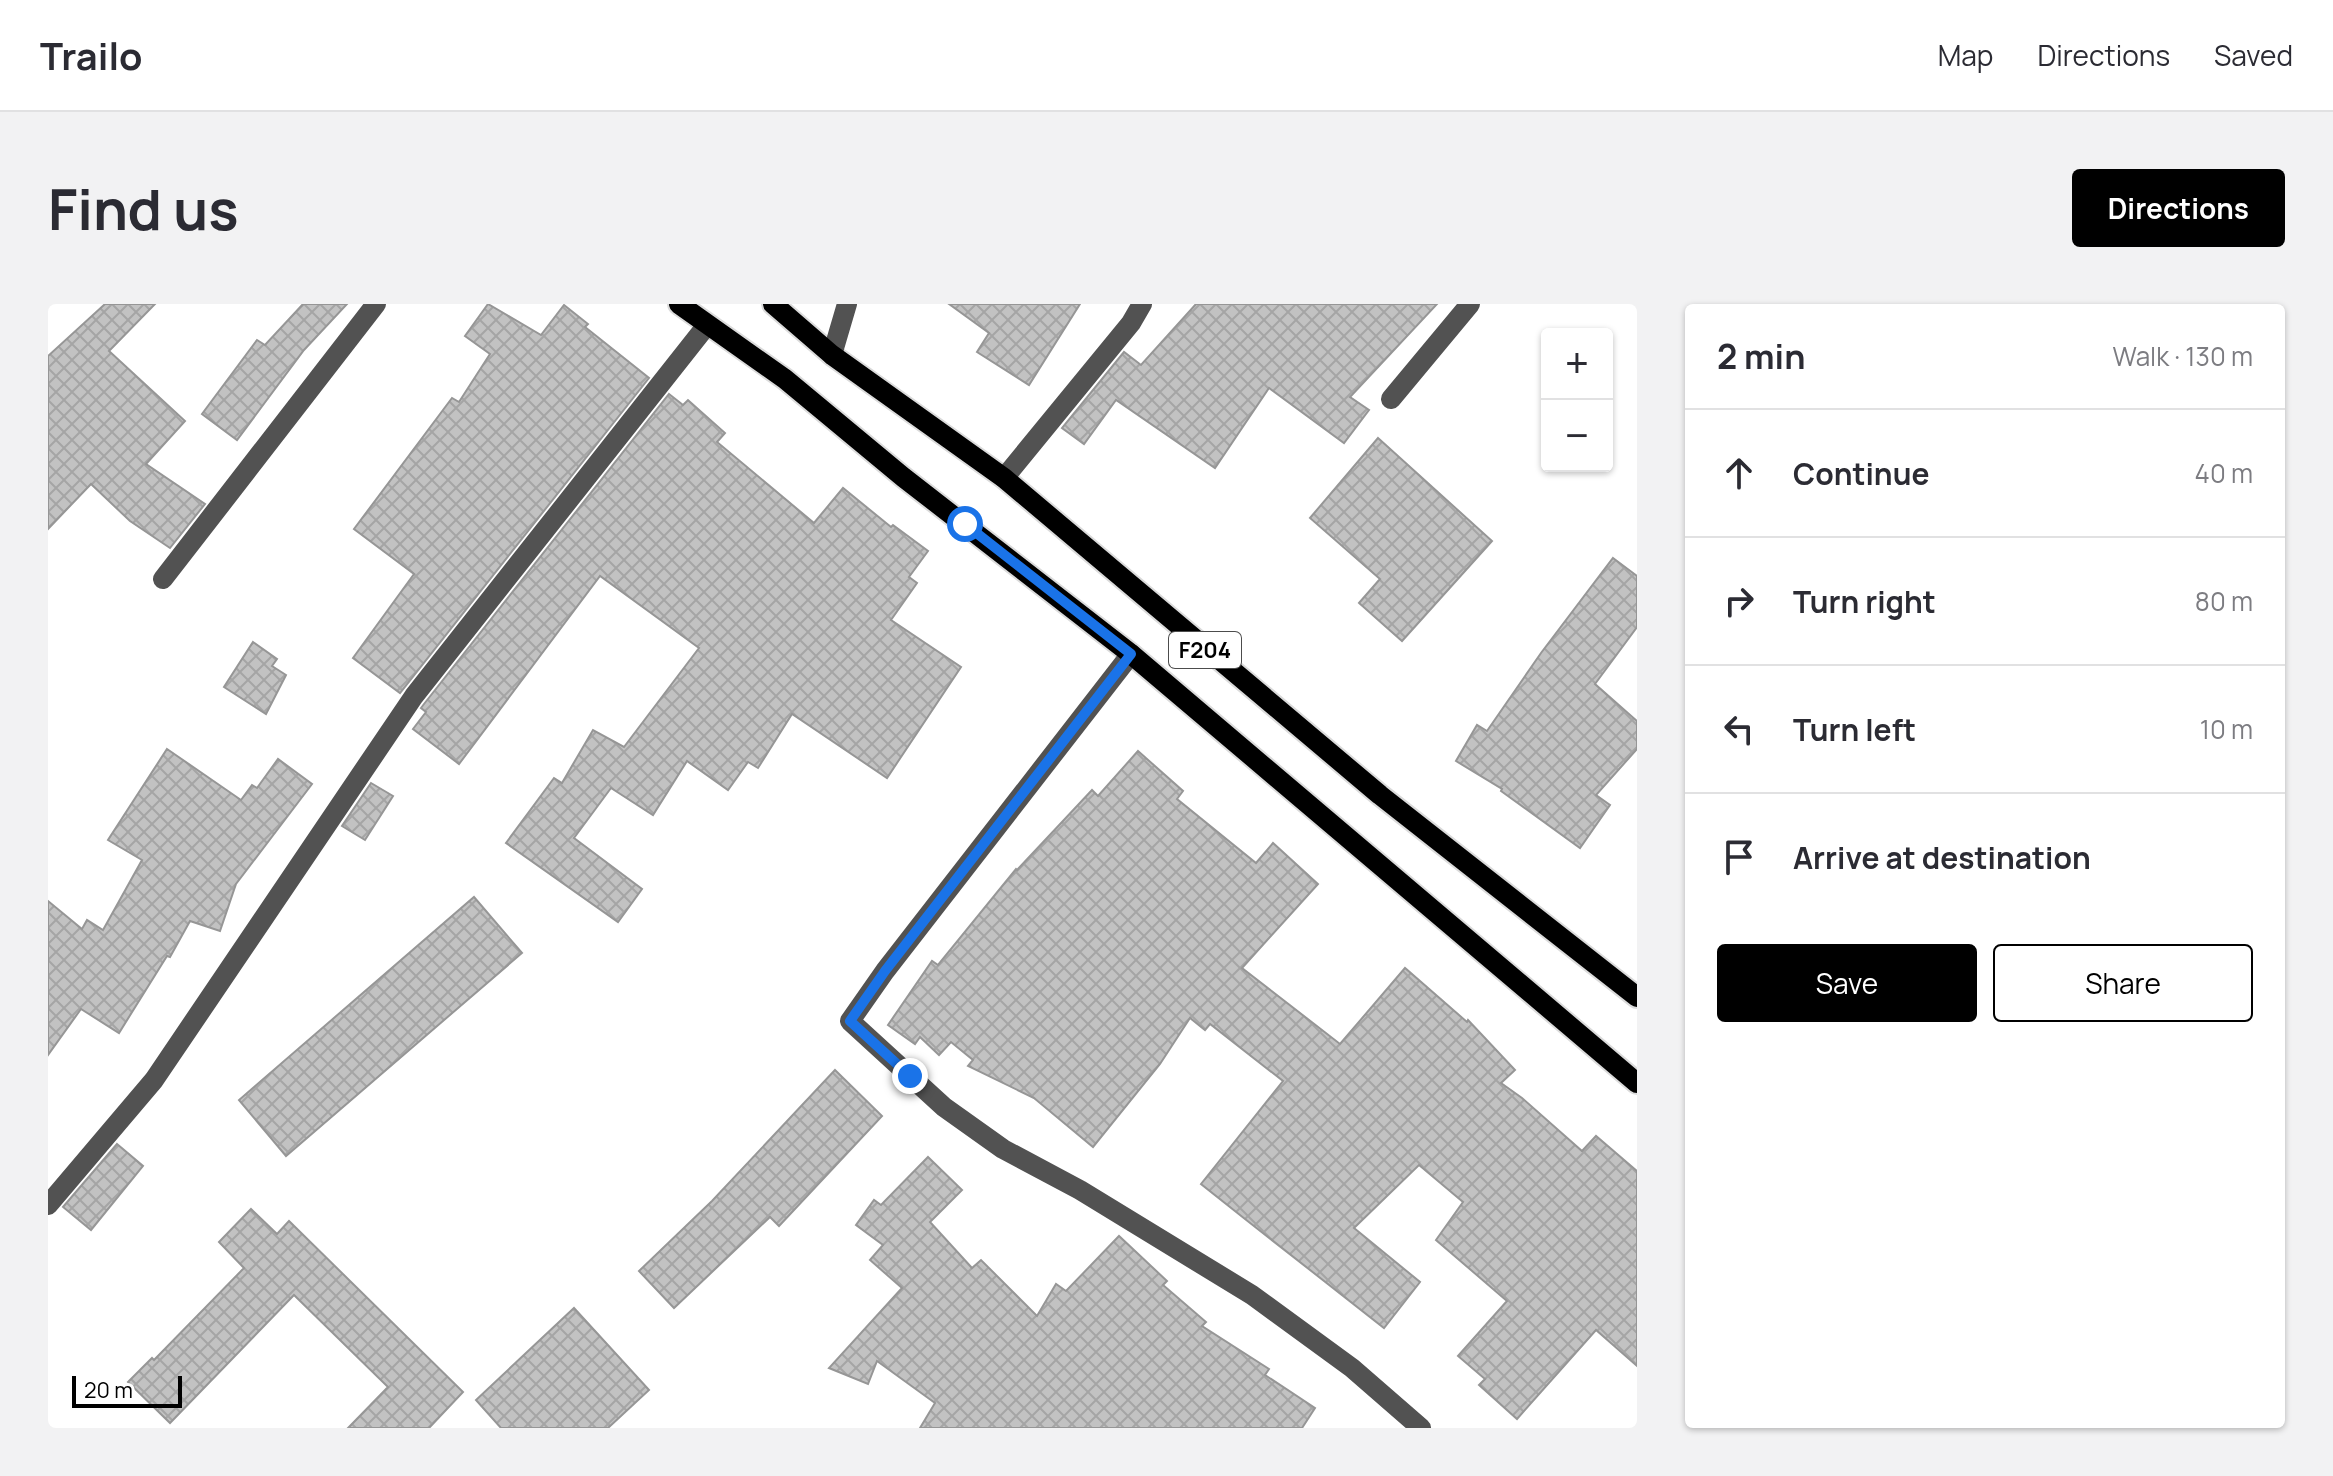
<!DOCTYPE html>
<meta charset="utf-8">
<style>
:root{--surface:#fff;--page:#f2f2f3;--text:#2b2b33;--muted:#7c7c81;--line:#e1e1e2;--accent:#000}
body{margin:0;font-family:Manrope,sans-serif;background:var(--page);color:var(--text)}
.controls{position:absolute;right:24px;top:24px;display:grid;overflow:hidden;border-radius:8px;box-shadow:0 2px 6px #0004}
.controls button{width:72px;height:72px;display:grid;place-items:center;padding:0;border:0;border-bottom:2px solid var(--line);background:var(--surface);color:var(--text);font:40px sans-serif}
.scale{position:absolute;left:24px;bottom:20px;width:110px;box-sizing:border-box;padding-left:8px;border:4px solid #000;border-top:0;font-size:22px;line-height:28px;white-space:nowrap;color:#000;-webkit-text-stroke:6px #fff;paint-order:stroke}
.stop{position:absolute;width:24px;height:24px;margin:-18px;border:6px solid #1a73e8;border-radius:50%;background:#fff}
.stop.end{background:#1a73e8;border-color:#fff;box-shadow:0 2px 8px #0008}
.list{margin:0;padding:0;list-style:none}
h2{display:flex;justify-content:space-between;align-items:center;height:104px;margin:0;padding:0 32px;font-size:34px}
h2 small{font-size:26px;font-weight:400;color:var(--muted)}
.list li{display:grid;grid-template-columns:52px 1fr auto;gap:24px;align-items:center;box-sizing:border-box;height:128px;padding:0 32px;border-top:2px solid var(--line)}
.list b{display:block;font-size:30px;white-space:nowrap}
.list em{font-size:26px;font-style:normal;color:var(--muted)}
.actions{display:flex;gap:16px;padding:24px 32px}
.actions a{flex:1;padding:18px 0;border:2px solid var(--accent);border-radius:8px;text-align:center;font-size:28px;color:var(--accent)}
.actions .main{background:var(--accent);color:#fff}
.icon{flex:none;width:44px;height:44px;fill:none;stroke:currentColor;stroke-width:2;stroke-linecap:round;stroke-linejoin:round}
.map{position:relative;flex:none;width:1589px;height:1124px;overflow:hidden;border-radius:8px}
header{display:flex;align-items:center;gap:48px;box-sizing:border-box;height:112px;padding:0 40px;background:var(--surface);border-bottom:2px solid var(--line)}
header strong{font-size:38px}
nav{display:flex;gap:44px;margin-inline-start:auto;font-size:28px}
.intro{display:flex;align-items:center;justify-content:space-between;box-sizing:border-box;height:192px;padding:0 48px}
h1{margin:0;font-size:56px}
.button{padding:20px 36px;border-radius:8px;background:var(--accent);color:#fff;font-size:28px;font-weight:700}
main{display:flex;gap:48px;padding:0 48px}
aside{flex:1;background:var(--surface);border-radius:8px;box-shadow:0 2px 6px #0004}
.map>svg:first-child{display:block}
</style>
<header>
<strong>Trailo</strong>
<nav><a>Map</a><a>Directions</a><a>Saved</a></nav>
</header>
<div class="intro"><h1>Find us</h1><a class="button">Directions</a></div>
<main>
<div class="map">
<svg width="1589" height="1124" viewBox="0 0 1589 1124">
<defs>
<pattern id="building-cross-hatch" width="8" height="8" patternUnits="userSpaceOnUse" patternTransform="scale(2)"><rect width="8" height="8" fill="#c2c2c2"/><path d="M0 0l8 8M0 8l8-8" fill="none" stroke="#a5a5a5"/></pattern>
</defs>
<rect width="100%" height="100%" fill="#fff"/>
<!-- building -->
<g fill="url(#building-cross-hatch)" stroke="#969696" stroke-width="2">
<path d="M 57,0 L 107,0 L 61,47 L 137,117 L 98,160 L 157,200 L 122,244 L 82,217 L 43,180 L 0,225 L 0,52 Z"/>
<path d="M 255,0 L 299,0 L 256,46 L 189,136 L 154,110 L 209,36 L 217,41 Z"/>
<path d="M 440,0 L 493,31 L 516,1 L 540,20 L 537,23 L 601,74 L 352,389 L 305,354 L 366,270 L 306,225 L 404,94 L 411,98 L 442,50 L 417,32 Z"/>
<path d="M 901,0 L 1032,0 L 981,81 L 929,48 L 941,29 Z"/>
<path d="M 1148,0 L 1389,0 L 1302,93 L 1321,106 L 1296,139 L 1221,84 L 1167,164 L 1068,96 L 1036,140 L 1014,124 L 1076,48 L 1093,61 Z"/>
<path d="M 621,90 L 635,101 L 640,96 L 677,129 L 669,138 L 766,219 L 795,184 L 843,223 L 845,221 L 880,247 L 861,273 L 869,279 L 843,316 L 913,363 L 839,474 L 744,410 L 710,464 L 700,458 L 680,486 L 639,457 L 605,511 L 563,484 L 526,534 L 594,585 L 570,618 L 458,539 L 506,474 L 514,479 L 545,426 L 576,443 L 651,344 L 552,272 L 411,460 L 365,425 L 378,408 L 373,404 L 376,400 Z"/>
<path d="M 1330,134 L 1444,237 L 1354,337 L 1311,299 L 1332,275 L 1262,214 Z"/>
<path d="M 1565,254 L 1589,272 L 1589,323 L 1547,380 L 1589,417 L 1589,445 L 1548,491 L 1562,501 L 1532,544 L 1453,487 L 1454,485 L 1408,457 L 1429,421 L 1439,427 L 1493,349 Z"/>
<path d="M 205,338 L 229,355 L 224,362 L 238,371 L 218,410 L 176,383 Z"/>
<path d="M 119,445 L 193,496 L 204,481 L 209,484 L 230,455 L 264,480 L 188,580 L 172,627 L 142,617 L 122,653 L 119,652 L 71,729 L 33,705 L 0,751 L 0,597 L 34,625 L 39,616 L 55,626 L 94,556 L 60,536 Z"/>
<path d="M 1090,447 L 1135,487 L 1129,495 L 1208,559 L 1225,539 L 1270,580 L 1194,664 L 1292,740 L 1357,664 L 1419,718 L 1420,716 L 1467,766 L 1453,779 L 1474,794 L 1534,847 L 1548,832 L 1589,867 L 1589,1062 L 1548,1026 L 1469,1115 L 1431,1081 L 1437,1075 L 1410,1052 L 1459,997 L 1388,936 L 1415,898 L 1371,861 L 1306,924 L 1372,978 L 1336,1024 L 1197,915 L 1153,880 L 1235,777 L 1162,720 L 1157,726 L 1142,714 L 1112,760 L 1045,843 L 986,794 L 920,762 L 925,756 L 903,738 L 891,751 L 872,733 L 867,740 L 840,721 L 884,657 L 890,661 L 968,565 L 969,566 L 1044,486 L 1050,492 Z"/>
<path d="M 323,479 L 345,492 L 317,536 L 294,522 Z"/>
<path d="M 426,593 L 474,649 L 238,852 L 191,796 Z"/>
<path d="M 787,766 L 834,812 L 731,922 L 722,913 L 626,1004 L 591,967 L 664,897 Z"/>
<path d="M 69,840 L 95,862 L 43,926 L 15,903 Z"/>
<path d="M 880,853 L 914,886 L 882,918 L 924,964 L 933,956 L 989,1012 L 1008,980 L 1018,987 L 1071,932 L 1119,977 L 1115,981 L 1158,1018 L 1154,1022 L 1221,1065 L 1217,1071 L 1267,1104 L 1254,1124 L 872,1124 L 887,1099 L 829,1057 L 820,1080 L 781,1064 L 854,984 L 822,956 L 835,941 L 808,921 L 826,896 L 833,901 Z"/>
<path d="M 203,905 L 229,930 L 241,917 L 415,1088 L 381,1124 L 300,1124 L 340,1083 L 246,991 L 122,1119 L 80,1078 L 104,1054 L 106,1056 L 196,964 L 171,938 Z"/>
<path d="M 526,1004 L 601,1086 L 560,1124 L 453,1124 L 428,1096 Z"/>
</g>
<g fill="none" stroke-linecap="round" stroke-linejoin="round">
<!-- major casing -->
<g stroke="#dbdbdb" stroke-width="24">
<g id="major">
<path d="M 631,0 L 737,75 L 855,173 L 1083,350 L 1589,779"/>
<path d="M 725,0 L 784,51 L 956,174 L 1332,491 L 1589,693"/>
</g>
</g>
<!-- minor -->
<g stroke="#525252" stroke-width="20">
<path d="M 784,51 L 799,0"/>
<path d="M 1343,95 L 1422,0"/>
<path d="M 956,174 L 1083,19 L 1094,0"/>
<path d="M 115,275 L 328,0"/>
<path d="M 1083,350 L 837,667 L 802,717 L 896,803 L 955,845 L 1032,886 L 1204,991 L 1304,1064 L 1373,1124"/>
<path d="M 0,901 L 106,776 L 366,392 L 659,21"/>
</g>
<!-- major -->
<use href="#major" stroke="#000" stroke-width="20"/>
</g>
<g fill="none" stroke-linecap="round" stroke-linejoin="round">
<!-- route -->
<path stroke="#1a73e8" stroke-width="10" d="M 862,772 L 802,717 L 837,667 L 1083,350 L 917,220"/>
</g>
<g text-anchor="middle" stroke-width="7" stroke-linejoin="round" paint-order="stroke">
<!-- shield labels -->
<rect fill="#fff" stroke="#4c4c4c" stroke-width="2" x="1121" y="328" width="72" height="36" rx="6"/>
<g font-size="22" font-weight="bold" fill="#000">
<text x="1157" y="354">F204</text>
</g>
</g>
</svg>
<div class="controls">
<button>+</button>
<button>−</button>
</div>
<div class="scale">20 m</div>
<div class="stop" style="left:917px;top:220px"></div>
<div class="stop end" style="left:862px;top:772px"></div>
</div>
<aside>
<h2>2 min<small>Walk · 130 m</small></h2>
<ul class="list">
<li><svg class="icon" aria-label="ahead" viewBox="0 0 24 24"><path d="M12 20V5M6 11l6-6 6 6"/></svg><div><b>Continue</b></div><em>40 m</em></li>
<li><svg class="icon" aria-label="right" viewBox="0 0 24 24"><path d="M7 20v-9h11M14 6l5 5-5 5"/></svg><div><b>Turn right</b></div><em>80 m</em></li>
<li><svg class="icon" aria-label="left" viewBox="0 0 24 24"><path d="M17 20v-9H6M10 6l-5 5 5 5"/></svg><div><b>Turn left</b></div><em>10 m</em></li>
<li><svg class="icon" aria-label="arrive" viewBox="0 0 24 24"><path d="M6 21V4h12l-3 4 3 4H6"/></svg><div><b>Arrive at destination</b></div></li>
</ul>
<div class="actions"><a class="main">Save</a><a>Share</a></div>
</aside>
</main>
